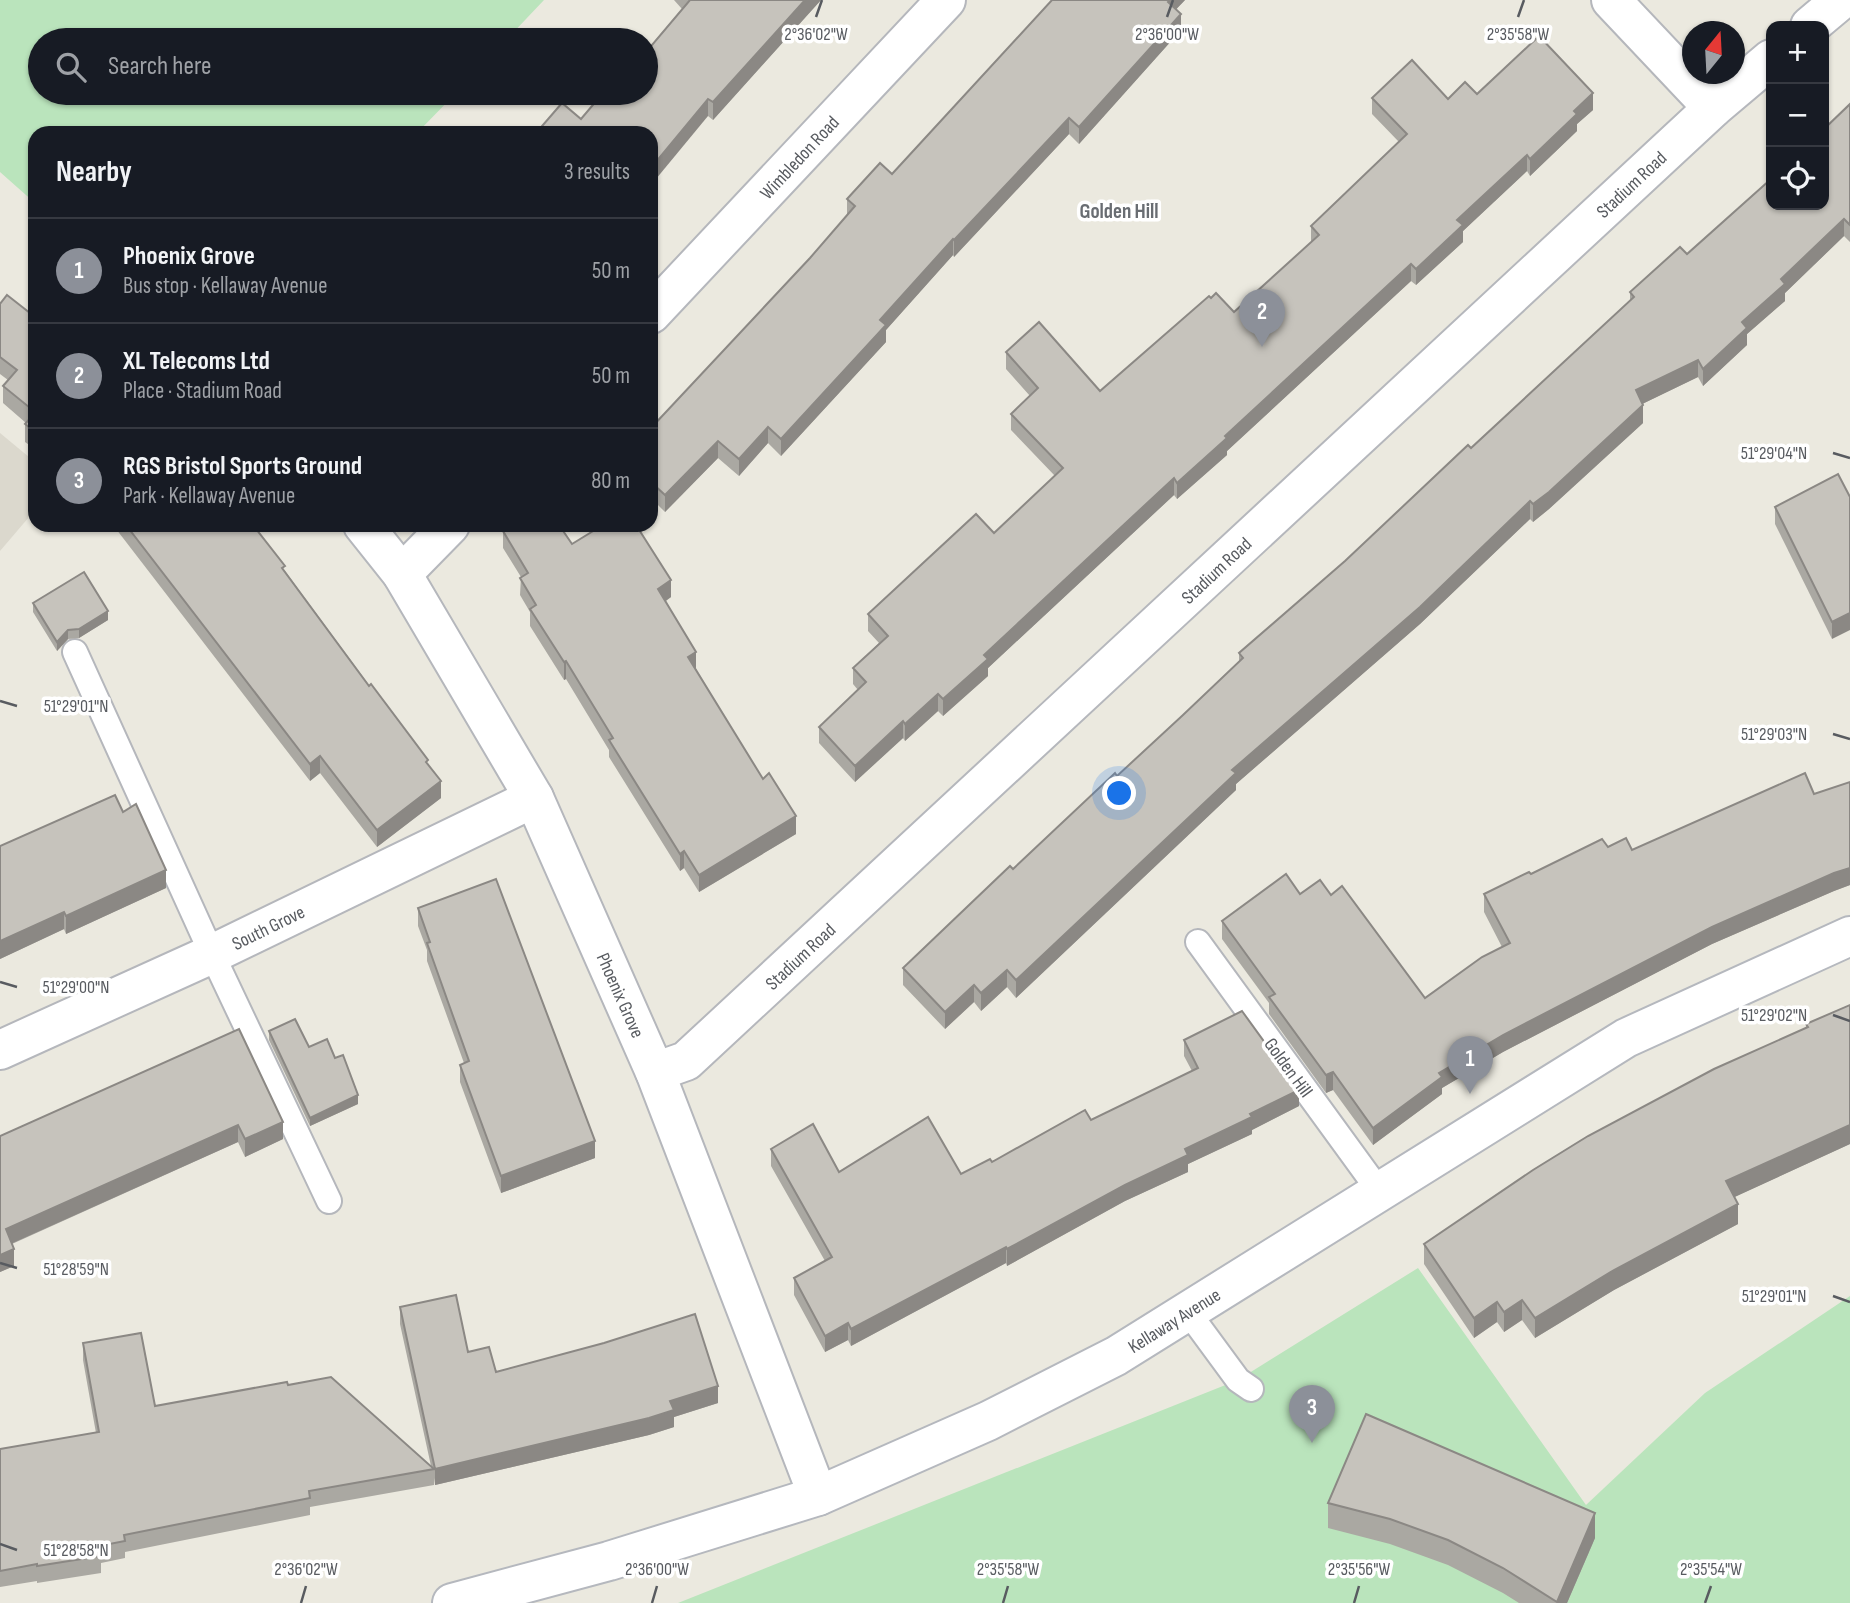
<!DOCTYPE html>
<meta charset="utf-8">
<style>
:root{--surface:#171b24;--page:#242831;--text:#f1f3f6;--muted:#9ea1a6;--line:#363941;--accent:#8c9099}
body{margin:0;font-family:"Sofia Sans Condensed",sans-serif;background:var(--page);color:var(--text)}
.controls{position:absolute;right:21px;top:21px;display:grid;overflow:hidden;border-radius:14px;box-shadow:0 2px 5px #0004}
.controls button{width:63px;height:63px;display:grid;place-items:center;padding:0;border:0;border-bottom:2px solid var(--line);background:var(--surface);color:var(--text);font:35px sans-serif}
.compass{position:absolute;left:1682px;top:21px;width:63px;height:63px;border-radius:50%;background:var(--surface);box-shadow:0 2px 5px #0004;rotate:18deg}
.you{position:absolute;left:1120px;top:794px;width:24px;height:24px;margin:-18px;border:5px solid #fff;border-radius:50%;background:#1a73e8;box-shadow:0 0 0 10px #1a73e833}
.badge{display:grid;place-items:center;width:46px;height:46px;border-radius:50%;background:var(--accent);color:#fff;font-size:23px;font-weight:700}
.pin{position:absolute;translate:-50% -58px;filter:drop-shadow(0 2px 4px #0008)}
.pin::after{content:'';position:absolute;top:37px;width:24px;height:21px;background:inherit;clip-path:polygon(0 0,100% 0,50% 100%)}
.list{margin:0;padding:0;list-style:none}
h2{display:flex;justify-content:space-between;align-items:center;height:91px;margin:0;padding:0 28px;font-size:30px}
h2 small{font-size:23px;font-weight:400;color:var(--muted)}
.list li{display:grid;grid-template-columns:46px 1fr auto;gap:21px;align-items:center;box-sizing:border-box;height:105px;padding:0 28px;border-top:2px solid var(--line)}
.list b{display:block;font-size:26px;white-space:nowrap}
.list p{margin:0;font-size:23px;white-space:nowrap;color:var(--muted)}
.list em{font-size:23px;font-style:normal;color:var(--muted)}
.icon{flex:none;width:38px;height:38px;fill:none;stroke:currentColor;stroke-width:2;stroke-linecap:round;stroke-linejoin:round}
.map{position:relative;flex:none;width:1850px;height:1603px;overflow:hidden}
.search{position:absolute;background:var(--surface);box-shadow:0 2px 5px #0004;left:28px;top:28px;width:630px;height:77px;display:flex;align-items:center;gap:18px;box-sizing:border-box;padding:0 24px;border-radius:38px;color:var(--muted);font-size:26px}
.panel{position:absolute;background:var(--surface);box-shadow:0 2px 5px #0004;left:28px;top:126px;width:630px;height:406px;border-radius:21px}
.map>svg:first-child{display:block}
</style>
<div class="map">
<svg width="1850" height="1603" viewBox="0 0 1850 1603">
<rect width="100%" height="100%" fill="#ebe9df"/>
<!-- education -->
<path fill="#dbd8cd" d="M 0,433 L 35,462 L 35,510 L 0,551 Z"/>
<!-- green -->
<g fill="#bae4bc">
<path d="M 0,0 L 544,0 L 506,40 L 40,40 L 40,93 L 456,93 L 417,133 L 35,133 L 35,203 L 0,172 Z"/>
<path d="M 1418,1268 L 1586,1505 L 1705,1393 L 1850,1296 L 1850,1603 L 678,1603 L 1238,1380 Z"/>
</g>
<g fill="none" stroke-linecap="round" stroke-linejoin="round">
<!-- lane casing -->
<g stroke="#b5b7bc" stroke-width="28">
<g id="lane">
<path d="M 75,652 L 212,954 L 329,1201"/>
<path d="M 1198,942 L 1380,1192"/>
<path d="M 1188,1312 L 1238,1380 L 1251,1389"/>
</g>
</g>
<!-- street casing -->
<g stroke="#b5b7bc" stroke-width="42">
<g id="street">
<path d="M 1611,0 L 1713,108"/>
<path d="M 1810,26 L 1841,0"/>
<path d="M 651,314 L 946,0"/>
<path d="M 363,525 L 402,574 L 534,798 L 655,1072 L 818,1496"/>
<path d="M 402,574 L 450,525"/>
<path d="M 0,1050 L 212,954 L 534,798"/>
<path d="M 655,1072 L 686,1061 L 1713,108 L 1771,59"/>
</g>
</g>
<!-- secondary casing -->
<g stroke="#b5b8be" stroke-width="42">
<path id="secondary" d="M 452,1603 L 609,1561 L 818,1496 L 988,1421 L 1116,1356 L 1626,1038 L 1850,936"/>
</g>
<!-- lane -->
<use href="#lane" stroke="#fff" stroke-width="24"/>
<!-- street -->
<use href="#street" stroke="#fff" stroke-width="38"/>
<!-- secondary -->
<use href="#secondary" stroke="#fff" stroke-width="38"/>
</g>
<!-- wall -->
<g fill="#aaa8a2">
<path d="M 674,0 L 821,0 L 713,120 L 708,116 L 581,119 L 607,97 L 682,9 Z"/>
<path d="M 1052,0 L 1185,0 L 1176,9 L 1181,30 L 1079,144 L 1069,134 L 954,257 L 953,255 L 886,330 L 886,342 L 781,456 L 768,443 L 739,476 L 718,458 L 665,512 L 651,498 L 651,428 L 810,258 L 847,215 L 847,199 L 892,174 Z"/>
<path d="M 1477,94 L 1593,110 L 1577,124 L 1577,131 L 1530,176 L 1527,171 L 1463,231 L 1463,242 L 1416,285 L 1411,281 L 1227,451 L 1227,455 L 1177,499 L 1174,495 L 988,668 L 988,676 L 943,716 L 938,711 L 905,741 L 903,738 L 855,782 L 819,743 L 819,727 L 858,690 L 853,684 L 853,668 L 879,643 L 868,631 L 868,614 L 994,533 L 1055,476 L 1011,430 L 1011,414 L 1030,396 L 1006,369 L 1006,352 L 1100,391 L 1211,298 L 1234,312 L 1311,242 L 1311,226 L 1399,142 L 1372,114 L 1372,98 L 1448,99 Z"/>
<path d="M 1850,104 L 1850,242 L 1844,236 L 1785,293 L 1785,301 L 1747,334 L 1747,345 L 1703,386 L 1698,377 L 1642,404 L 1643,423 L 1549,509 L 1533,522 L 1530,519 L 1420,624 L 1236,784 L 1236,790 L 1016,998 L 1007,987 L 981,1011 L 974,1002 L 945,1029 L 903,985 L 903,968 L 1117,776 L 1183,715 L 1239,661 L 1239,653 L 1345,561 L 1471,448 L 1630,302 L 1630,292 L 1687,254 L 1771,205 Z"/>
<path d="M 0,304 L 35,317 L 35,449 L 25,442 L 25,424 L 26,423 L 3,403 L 3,386 L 8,380 L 0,374 Z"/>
<path d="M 1838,474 L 1832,639 L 1775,524 L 1775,507 Z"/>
<path d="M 113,525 L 253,525 L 285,571 L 428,765 L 441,798 L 377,847 L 320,773 L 310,781 Z"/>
<path d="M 503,531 L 572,544 L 671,597 L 666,601 L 696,669 L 796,834 L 699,892 L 684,868 L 680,871 L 609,757 L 609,750 L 566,679 L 564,680 L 530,626 L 530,612 L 520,595 L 521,577 L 503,548 Z"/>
<path d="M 33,603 L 108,620 L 79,638 L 68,639 L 57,651 L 33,612 Z"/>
<path d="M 1850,782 L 1850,885 L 1834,891 L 1712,944 L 1503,1052 L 1442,1088 L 1442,1094 L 1373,1145 L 1333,1090 L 1326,1093 L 1269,1014 L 1269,1003 L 1222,939 L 1222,921 L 1300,894 L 1331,895 L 1425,998 L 1502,947 L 1484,912 L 1484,894 L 1531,874 L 1608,847 L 1632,850 L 1814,794 Z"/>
<path d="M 123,812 L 166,888 L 66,934 L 64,929 L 0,959 L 0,846 Z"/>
<path d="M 418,908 L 595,1158 L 501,1193 L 460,1082 L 460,1065 L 464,1063 L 427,961 L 427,950 L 418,926 Z"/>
<path d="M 1806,1024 L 1850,1144 L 1734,1197 L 1738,1224 L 1614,1290 L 1535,1338 L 1522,1320 L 1504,1332 L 1497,1322 L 1474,1338 L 1424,1264 L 1424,1244 L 1806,1028 Z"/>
<path d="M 239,1029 L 283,1139 L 245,1157 L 238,1142 L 12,1244 L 14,1266 L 0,1272 L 0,1136 Z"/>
<path d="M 269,1031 L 335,1058 L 358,1104 L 310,1126 L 269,1040 Z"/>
<path d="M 1184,1040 L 1299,1106 L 1252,1130 L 1252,1134 L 1188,1164 L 1188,1172 L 1125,1201 L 1007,1266 L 1006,1263 L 851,1346 L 848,1340 L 825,1352 L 794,1295 L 794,1278 L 825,1261 L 771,1166 L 771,1149 L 839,1172 L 961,1174 L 1091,1120 L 1192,1071 L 1184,1056 Z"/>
<path d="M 400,1307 L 496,1372 L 718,1403 L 674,1417 L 674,1427 L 649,1435 L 435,1485 L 434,1478 L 434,1485 L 310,1507 L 310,1515 L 125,1552 L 125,1558 L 101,1563 L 101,1573 L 37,1583 L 37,1581 L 0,1587 L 0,1449 L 96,1433 L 83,1360 L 83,1343 L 155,1406 L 288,1385 L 431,1466 L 400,1324 Z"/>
<path d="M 1328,1503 L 1595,1538 L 1567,1603 L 1519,1603 L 1503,1593 L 1448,1565 L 1390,1544 L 1328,1528 Z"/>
</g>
<!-- shaded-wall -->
<g fill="#8b8884">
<path d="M 805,0 L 821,0 L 713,120 L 713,102 Z"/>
<path d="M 1170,0 L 1185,0 L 1168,18 L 1168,2 Z"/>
<path d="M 1181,14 L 1181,30 L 1079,144 L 1079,127 Z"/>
<path d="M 1593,93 L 1593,110 L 1577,124 L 1577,131 L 1530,176 L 1530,159 L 1574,111 Z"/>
<path d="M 708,99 L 708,116 L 651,185 L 651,168 Z"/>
<path d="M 1069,118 L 1069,134 L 954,257 L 954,240 Z"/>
<path d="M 1527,155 L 1527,171 L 1463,231 L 1463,242 L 1416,285 L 1416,269 L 1457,220 Z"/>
<path d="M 1844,219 L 1844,236 L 1785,293 L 1785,301 L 1747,334 L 1747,345 L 1703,386 L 1703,369 L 1742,322 L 1781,279 Z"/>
<path d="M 953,239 L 953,255 L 886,330 L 886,342 L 781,456 L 781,439 L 880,320 Z"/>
<path d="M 1411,264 L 1411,281 L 1227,451 L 1227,455 L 1177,499 L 1177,483 L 1225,436 Z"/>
<path d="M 1698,360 L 1698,377 L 1636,407 L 1636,390 Z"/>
<path d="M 1643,405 L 1643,423 L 1549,509 L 1533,522 L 1533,504 Z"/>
<path d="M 768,427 L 768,443 L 739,476 L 739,459 Z"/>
<path d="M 718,441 L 718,458 L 665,512 L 665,495 Z"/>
<path d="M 1174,478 L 1174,495 L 988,668 L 988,676 L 943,716 L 943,699 L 984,655 Z"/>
<path d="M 1530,501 L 1530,519 L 1420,624 L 1236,784 L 1236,790 L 1016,998 L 1016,980 L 1232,770 Z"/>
<path d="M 671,580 L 671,597 L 658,606 L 658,589 Z"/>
<path d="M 108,611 L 108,620 L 79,638 L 79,629 Z"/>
<path d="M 1850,613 L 1850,630 L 1832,639 L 1832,622 Z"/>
<path d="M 68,630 L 68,639 L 57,651 L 57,642 Z"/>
<path d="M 696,652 L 696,669 L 688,657 Z"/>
<path d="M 566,661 L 566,679 L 564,680 L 564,662 Z"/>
<path d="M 938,694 L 938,711 L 905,741 L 905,724 Z"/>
<path d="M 903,721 L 903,738 L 855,782 L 855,766 Z"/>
<path d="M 320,756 L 320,773 L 310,781 L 310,764 Z"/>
<path d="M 441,781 L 441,798 L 377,847 L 377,830 Z"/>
<path d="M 796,816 L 796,834 L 699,892 L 699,875 Z"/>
<path d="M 684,851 L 684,868 L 680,871 L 680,854 Z"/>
<path d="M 1850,868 L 1850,885 L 1834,891 L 1712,944 L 1503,1052 L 1442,1088 L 1442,1094 L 1373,1145 L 1373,1128 L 1439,1073 L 1503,1035 L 1712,927 L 1834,873 Z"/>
<path d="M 166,870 L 166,888 L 66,934 L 66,916 Z"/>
<path d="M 64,912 L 64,929 L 0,959 L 0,941 Z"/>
<path d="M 1007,970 L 1007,987 L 981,1011 L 981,993 Z"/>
<path d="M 974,985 L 974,1002 L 945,1029 L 945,1012 Z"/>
<path d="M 1333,1072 L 1333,1090 L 1326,1093 L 1326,1075 Z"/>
<path d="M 1299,1090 L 1299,1106 L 1252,1130 L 1252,1134 L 1188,1164 L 1188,1172 L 1125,1201 L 1007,1266 L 1007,1249 L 1185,1149 L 1250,1114 Z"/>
<path d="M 358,1095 L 358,1104 L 310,1126 L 310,1118 Z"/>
<path d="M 283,1122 L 283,1139 L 245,1157 L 245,1139 Z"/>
<path d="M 238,1125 L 238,1142 L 6,1246 L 6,1229 Z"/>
<path d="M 1850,1125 L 1850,1144 L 1726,1201 L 1726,1181 Z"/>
<path d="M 595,1141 L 595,1158 L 501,1193 L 501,1176 Z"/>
<path d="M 1738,1204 L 1738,1224 L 1614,1290 L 1535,1338 L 1535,1318 L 1614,1270 Z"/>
<path d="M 1006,1247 L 1006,1263 L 851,1346 L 851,1329 Z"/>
<path d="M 14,1249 L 14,1266 L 0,1272 L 0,1255 Z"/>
<path d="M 1522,1300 L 1522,1320 L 1504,1332 L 1504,1312 Z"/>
<path d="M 1497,1302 L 1497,1322 L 1474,1338 L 1474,1318 Z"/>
<path d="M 848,1323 L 848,1340 L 825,1352 L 825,1336 Z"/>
<path d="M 718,1386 L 718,1403 L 674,1417 L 674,1427 L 649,1435 L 435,1485 L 435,1469 L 670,1401 Z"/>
<path d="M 1595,1513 L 1595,1538 L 1567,1603 L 1557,1603 Z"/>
</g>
<!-- building -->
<g fill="#c6c3bc" stroke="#8b8884" stroke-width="2">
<path d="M 690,0 L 805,0 L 713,102 L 708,99 L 651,168 L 651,133 L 536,133 L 562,103 L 581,119 L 603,93 L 607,97 L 611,93 L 646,93 L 646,52 Z"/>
<path d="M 1052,0 L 1170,0 L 1168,2 L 1181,14 L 1079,127 L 1069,118 L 954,240 L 953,239 L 880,320 L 886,325 L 781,439 L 768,427 L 739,459 L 718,441 L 665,495 L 651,482 L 651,428 L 810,258 L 855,206 L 847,199 L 880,163 L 892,174 Z"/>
<path d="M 1539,36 L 1593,93 L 1574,111 L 1577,114 L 1530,159 L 1527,155 L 1457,220 L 1463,225 L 1416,269 L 1411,264 L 1225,436 L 1227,438 L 1177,483 L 1174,478 L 984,655 L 988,659 L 943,699 L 938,694 L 905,724 L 903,721 L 855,766 L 819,727 L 866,682 L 853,668 L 888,636 L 868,614 L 976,514 L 994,533 L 1063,468 L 1011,414 L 1038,388 L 1006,352 L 1039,322 L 1100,391 L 1209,296 L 1211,298 L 1216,293 L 1234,312 L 1319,235 L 1311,226 L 1407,134 L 1372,98 L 1412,60 L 1448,99 L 1465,82 L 1477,94 Z"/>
<path d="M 1850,104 L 1850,225 L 1844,219 L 1781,279 L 1785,284 L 1742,322 L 1747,328 L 1703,369 L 1698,360 L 1636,390 L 1643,405 L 1549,492 L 1533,504 L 1530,501 L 1420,607 L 1232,770 L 1236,773 L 1016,980 L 1007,970 L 981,993 L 974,985 L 945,1012 L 903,968 L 1010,866 L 1013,869 L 1115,773 L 1117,776 L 1183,715 L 1243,658 L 1239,653 L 1345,561 L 1468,445 L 1471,448 L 1634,297 L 1630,292 L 1680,247 L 1687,254 L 1771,179 L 1771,205 L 1824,205 L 1824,129 Z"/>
<path d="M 7,295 L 35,317 L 35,412 L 3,386 L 17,370 L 0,357 L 0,304 Z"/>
<path d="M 35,413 L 35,432 L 25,424 Z"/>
<path d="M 1838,474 L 1850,497 L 1850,613 L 1832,622 L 1775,507 Z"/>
<path d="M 126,525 L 253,525 L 285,566 L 282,568 L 369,686 L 371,684 L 428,760 L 426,762 L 441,781 L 377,830 L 320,756 L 310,764 Z"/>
<path d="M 513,525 L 559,525 L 572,544 L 603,525 L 636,525 L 671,580 L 658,589 L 696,652 L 688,657 L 763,779 L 769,773 L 796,816 L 699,875 L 684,851 L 680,854 L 609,740 L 613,738 L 566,661 L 564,662 L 530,609 L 536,605 L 520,578 L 528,573 L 503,531 Z"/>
<path d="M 84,572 L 108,611 L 79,629 L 68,630 L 57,642 L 33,603 Z"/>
<path d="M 1805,773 L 1814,794 L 1850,782 L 1850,868 L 1834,873 L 1712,927 L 1503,1035 L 1439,1073 L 1442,1077 L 1373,1128 L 1333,1072 L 1326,1075 L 1269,997 L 1275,994 L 1222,921 L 1286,874 L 1300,894 L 1320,880 L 1331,895 L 1342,886 L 1425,998 L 1482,957 L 1510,943 L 1484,894 L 1529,872 L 1531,874 L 1602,839 L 1608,847 L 1626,838 L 1632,850 Z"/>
<path d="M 115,795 L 123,812 L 136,804 L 166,870 L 66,916 L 64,912 L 0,941 L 0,846 Z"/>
<path d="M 496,879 L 595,1141 L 501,1176 L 460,1065 L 469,1061 L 427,943 L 430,942 L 418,908 Z"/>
<path d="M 1850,1005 L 1850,1125 L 1726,1181 L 1738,1204 L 1614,1270 L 1535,1318 L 1522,1300 L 1504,1312 L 1497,1302 L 1474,1318 L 1424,1244 L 1533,1170 L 1588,1136 L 1714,1069 L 1808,1027 L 1806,1024 Z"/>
<path d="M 1242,1011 L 1299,1090 L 1250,1114 L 1252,1117 L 1185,1149 L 1188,1155 L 1125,1185 L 1007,1249 L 1006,1247 L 851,1329 L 848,1323 L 825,1336 L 794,1278 L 832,1257 L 771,1149 L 813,1124 L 839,1172 L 928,1117 L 961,1174 L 990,1159 L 992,1162 L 1085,1110 L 1091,1120 L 1198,1068 L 1184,1040 Z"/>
<path d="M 295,1019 L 309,1047 L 327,1039 L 335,1058 L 343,1055 L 358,1095 L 310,1118 L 269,1031 Z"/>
<path d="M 239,1029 L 283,1122 L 245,1139 L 238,1125 L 6,1229 L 14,1249 L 0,1255 L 0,1136 Z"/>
<path d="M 456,1295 L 468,1352 L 489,1347 L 496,1372 L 604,1343 L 695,1314 L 718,1386 L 670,1401 L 674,1410 L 649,1418 L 435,1469 L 400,1307 Z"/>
<path d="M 141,1333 L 155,1406 L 287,1382 L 288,1385 L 331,1377 L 434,1469 L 309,1491 L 310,1498 L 124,1535 L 125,1541 L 99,1546 L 101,1556 L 37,1566 L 37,1564 L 0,1571 L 0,1449 L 99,1432 L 83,1343 Z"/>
<path d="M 1366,1414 L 1595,1513 L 1557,1602 L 1503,1568 L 1448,1540 L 1390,1519 L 1328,1503 Z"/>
</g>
<!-- ticks -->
<path fill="none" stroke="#585b60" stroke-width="2.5" d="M 816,17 L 822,0M 1167,17 L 1173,0M 1518,17 L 1524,0M 1833,453 L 1850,458M 0,701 L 17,706M 1833,734 L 1850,739M 0,982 L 17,987M 1833,1015 L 1850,1021M 0,1263 L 17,1268M 1833,1296 L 1850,1302M 0,1544 L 17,1550M 301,1603 L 306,1586M 652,1603 L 657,1586M 1003,1603 L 1008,1586M 1354,1603 L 1359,1586M 1705,1603 L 1711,1586"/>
<g text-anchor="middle" stroke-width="7" stroke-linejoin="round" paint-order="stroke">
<!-- street labels -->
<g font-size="19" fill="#585b60" stroke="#fff">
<text transform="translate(799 157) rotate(-47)" y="7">Wimbledon Road</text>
<text transform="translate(1631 184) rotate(-43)" y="7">Stadium Road</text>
<text transform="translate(1216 570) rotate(-43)" y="7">Stadium Road</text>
<text transform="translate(268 927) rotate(-26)" y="7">South Grove</text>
<text transform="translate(800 956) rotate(-43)" y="7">Stadium Road</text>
<text transform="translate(621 995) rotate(66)" y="7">Phoenix Grove</text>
<text transform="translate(1289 1067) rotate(54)" y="7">Golden Hill</text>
<text transform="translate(1174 1320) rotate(-32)" y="7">Kellaway Avenue</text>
</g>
<!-- neighbourhood labels -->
<g font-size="21" font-weight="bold" fill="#696d72" stroke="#fff">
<text x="1119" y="218">Golden Hill</text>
</g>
</g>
<g font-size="18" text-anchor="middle" fill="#585b60" stroke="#fff" stroke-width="7" stroke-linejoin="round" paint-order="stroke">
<text x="816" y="40">2°36'02"W</text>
<text x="1167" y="40">2°36'00"W</text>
<text x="1518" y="40">2°35'58"W</text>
<text x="1774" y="459">51°29'04"N</text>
<text x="76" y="712">51°29'01"N</text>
<text x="1774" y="740">51°29'03"N</text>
<text x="76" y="993">51°29'00"N</text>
<text x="1774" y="1021">51°29'02"N</text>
<text x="76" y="1275">51°28'59"N</text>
<text x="1774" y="1302">51°29'01"N</text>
<text x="76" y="1556">51°28'58"N</text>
<text x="306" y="1575">2°36'02"W</text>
<text x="657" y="1575">2°36'00"W</text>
<text x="1008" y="1575">2°35'58"W</text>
<text x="1359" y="1575">2°35'56"W</text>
<text x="1711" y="1575">2°35'54"W</text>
</g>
</svg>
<div class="controls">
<button>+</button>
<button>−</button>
<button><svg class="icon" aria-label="locate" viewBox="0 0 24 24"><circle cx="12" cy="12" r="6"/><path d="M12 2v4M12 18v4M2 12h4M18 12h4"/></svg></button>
</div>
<svg class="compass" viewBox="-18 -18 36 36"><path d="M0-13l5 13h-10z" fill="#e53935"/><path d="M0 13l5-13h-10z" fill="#9ea1a6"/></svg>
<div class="you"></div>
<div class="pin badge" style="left:1470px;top:1094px">1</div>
<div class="pin badge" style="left:1262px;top:347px">2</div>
<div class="pin badge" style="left:1312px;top:1443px">3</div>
<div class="search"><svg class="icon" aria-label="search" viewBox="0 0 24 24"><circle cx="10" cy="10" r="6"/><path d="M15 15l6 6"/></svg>Search here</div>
<section class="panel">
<h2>Nearby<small>3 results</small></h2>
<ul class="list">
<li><span class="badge">1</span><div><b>Phoenix Grove</b><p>Bus stop · Kellaway Avenue</p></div><em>50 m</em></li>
<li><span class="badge">2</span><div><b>XL Telecoms Ltd</b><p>Place · Stadium Road</p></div><em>50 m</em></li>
<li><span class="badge">3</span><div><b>RGS Bristol Sports Ground</b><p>Park · Kellaway Avenue</p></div><em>80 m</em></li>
</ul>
</section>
</div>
